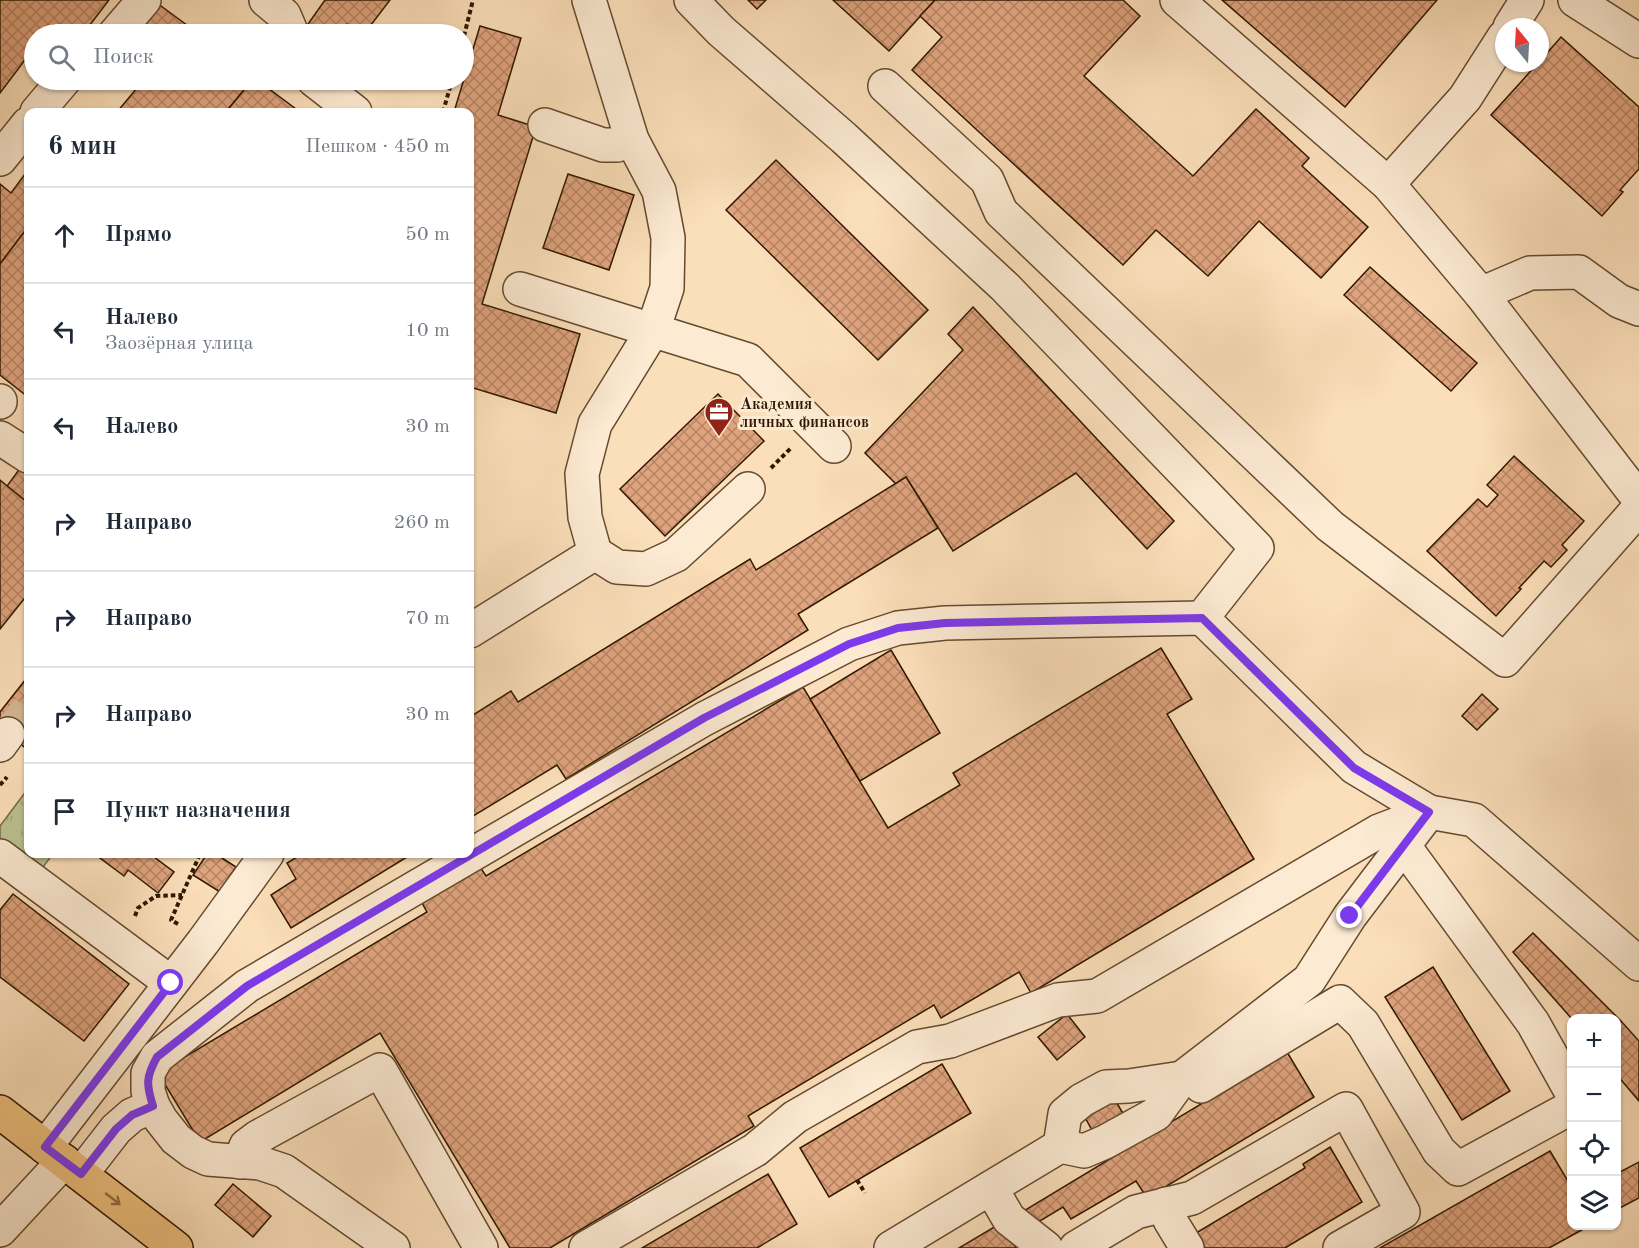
<!DOCTYPE html>
<html lang="ru">
<meta charset="utf-8">
<style>
:root{--surface:#fff;--page:#f2f2f3;--text:#1f2937;--muted:#747a83;--line:#e0e1e3}
body{margin:0;font-family:"Old Standard TT",serif;background:var(--page);color:var(--text)}
.controls{position:absolute;right:18px;bottom:18px;display:grid;overflow:hidden;border-radius:12px;box-shadow:0 2px 4px #0004}
.controls button{width:54px;height:54px;display:grid;place-items:center;padding:0;border:0;border-bottom:2px solid var(--line);background:var(--surface);color:var(--text);font:30px sans-serif}
.compass{position:absolute;left:1495px;top:18px;width:54px;height:54px;border-radius:50%;background:var(--surface);box-shadow:0 2px 4px #0004;rotate:342deg}
.stop{position:absolute;width:18px;height:18px;margin:-14px;border:4px solid #7c3aed;border-radius:50%;background:#fff}
.stop.end{background:#7c3aed;border-color:#fff;box-shadow:0 2px 6px #0008}
.list{margin:0;padding:0;list-style:none}
h2{display:flex;justify-content:space-between;align-items:center;height:78px;margin:0;padding:0 24px;font-size:26px}
h2 small{font-size:20px;font-weight:400;color:var(--muted)}
.list li{display:grid;grid-template-columns:39px 1fr auto;gap:18px;align-items:center;box-sizing:border-box;height:96px;padding:0 24px;border-top:2px solid var(--line)}
.list b{display:block;font-size:22px;white-space:nowrap}
.list p{margin:0;font-size:20px;white-space:nowrap;color:var(--muted)}
.list em{font-size:20px;font-style:normal;color:var(--muted)}
.icon{flex:none;width:33px;height:33px;fill:none;stroke:currentColor;stroke-width:2;stroke-linecap:round;stroke-linejoin:round}
.map{position:relative;flex:none;width:1639px;height:1248px;overflow:hidden}
.search{position:absolute;background:var(--surface);box-shadow:0 2px 4px #0004;left:24px;top:24px;width:450px;height:66px;display:flex;align-items:center;gap:15px;box-sizing:border-box;padding:0 21px;border-radius:33px;color:var(--muted);font-size:22px}
.panel{position:absolute;background:var(--surface);box-shadow:0 2px 4px #0004;left:24px;top:108px;width:450px;height:750px;border-radius:12px}
.map>svg:first-child{display:block}
</style>
<div class="map">
<svg width="1639" height="1248" viewBox="0 0 1639 1248">
<defs>
<pattern id="grass-tufts" width="24" height="20" patternUnits="userSpaceOnUse" patternTransform="scale(1.5)"><rect width="24" height="20" fill="#bcc292"/><path d="M3 7l-1-3M5 7V3M7 7l1-3M15 17l-1-3M17 17v-4M19 17l1-3" fill="none" stroke="#a2a67c"/></pattern>
<pattern id="building-cross-hatch" width="8" height="8" patternUnits="userSpaceOnUse" patternTransform="scale(1.5)"><rect width="8" height="8" fill="#dfa37d"/><path d="M0 0l8 8M0 8l8-8" fill="none" stroke="#b58464"/></pattern>
</defs>
<rect width="100%" height="100%" fill="#fbdfba"/>
<filter id="stains"><feTurbulence type="fractalNoise" baseFrequency=".00333" numOctaves="4"/><feColorMatrix values="0 0 0 0 .2 0 0 0 0 .09 0 0 0 0 .02 0 0 0 .5 -.17"/></filter>
<radialGradient id="worn" r=".72"><stop offset=".6" stop-color="#630" stop-opacity="0"/><stop offset="1" stop-color="#630" stop-opacity=".3"/></radialGradient>
<!-- grass -->
<path fill="url(#grass-tufts)" stroke="#766d49" stroke-width="1.5" d="M 27,790 L 28,791 L 28,854 L 53,854 L 36,876 L 0,849 L 0,826 Z"/>
<!-- building -->
<g fill="url(#building-cross-hatch)" stroke="#311800" stroke-width="1.5">
<path d="M 0,0 L 109,0 L 83,34 L 65,34 L 53,25 L 45,34 L 34,34 L 34,48 L 0,93 Z"/>
<path d="M 325,0 L 390,0 L 364,34 L 361,34 L 347,24 L 339,34 L 322,34 L 308,24 Z"/>
<path d="M 748,0 L 766,0 L 757,9 Z"/>
<path d="M 833,0 L 935,0 L 889,51 Z"/>
<path d="M 935,0 L 1123,0 L 1140,16 L 1084,76 L 1193,176 L 1256,109 L 1309,158 L 1302,166 L 1368,227 L 1321,278 L 1259,221 L 1208,276 L 1156,230 L 1123,265 L 912,70 L 942,37 L 920,16 Z"/>
<path d="M 1222,0 L 1437,0 L 1345,107 Z"/>
<path d="M 157,3 L 199,34 L 132,34 Z"/>
<path d="M 480,26 L 521,38 L 498,115 L 536,127 L 482,304 L 580,334 L 556,413 L 470,387 L 470,112 L 454,112 Z"/>
<path d="M 1561,37 L 1639,107 L 1639,169 L 1620,190 L 1623,192 L 1602,216 L 1491,115 L 1538,63 L 1540,63 L 1540,61 Z"/>
<path d="M 126,80 L 252,80 L 226,112 L 117,112 L 137,88 Z"/>
<path d="M 252,80 L 257,80 L 300,112 L 226,112 Z"/>
<path d="M 776,160 L 928,310 L 878,360 L 726,210 Z"/>
<path d="M 28,170 L 28,227 L 0,264 L 0,184 L 11,193 Z"/>
<path d="M 568,174 L 634,195 L 609,270 L 543,248 Z"/>
<path d="M 28,227 L 28,397 L 0,375 L 0,264 Z"/>
<path d="M 1370,267 L 1477,363 L 1451,391 L 1344,295 Z"/>
<path d="M 973,307 L 1174,521 L 1147,549 L 1076,473 L 953,551 L 906,477 L 896,484 L 865,453 L 963,350 L 948,334 Z"/>
<path d="M 718,394 L 764,441 L 665,536 L 620,489 Z"/>
<path d="M 1514,456 L 1584,521 L 1562,545 L 1567,550 L 1551,567 L 1544,561 L 1519,588 L 1521,589 L 1496,616 L 1427,551 L 1478,499 L 1487,507 L 1498,495 L 1487,485 Z"/>
<path d="M 21,467 L 28,472 L 28,503 L 7,486 Z"/>
<path d="M 906,477 L 938,528 L 798,614 L 808,630 L 566,779 L 557,765 L 470,818 L 470,717 L 511,691 L 518,702 L 750,559 L 756,570 Z"/>
<path d="M 0,480 L 28,503 L 28,594 L 0,629 Z"/>
<path d="M 1161,648 L 1192,699 L 1167,714 L 1254,859 L 1031,993 L 1019,972 L 941,1018 L 934,1005 L 748,1116 L 754,1126 L 550,1248 L 510,1248 L 380,1033 L 200,1142 L 158,1073 L 427,912 L 418,896 L 476,861 L 486,876 L 803,687 L 888,828 L 960,785 L 953,773 Z"/>
<path d="M 891,650 L 940,733 L 860,781 L 810,699 Z"/>
<path d="M 26,679 L 28,681 L 28,750 L 0,728 L 0,712 Z"/>
<path d="M 1482,694 L 1498,709 L 1477,730 L 1462,716 Z"/>
<path d="M 103,854 L 131,854 L 136,857 L 139,854 L 150,854 L 174,872 L 158,893 L 128,870 L 124,876 L 100,858 Z"/>
<path d="M 207,854 L 216,854 L 236,867 L 220,892 L 193,875 Z"/>
<path d="M 302,854 L 412,854 L 291,928 L 271,895 L 296,879 L 287,863 Z"/>
<path d="M 13,894 L 129,984 L 84,1041 L 0,977 L 0,910 Z"/>
<path d="M 1533,933 L 1621,1021 L 1639,1041 L 1639,1101 L 1616,1074 L 1616,1018 L 1572,1019 L 1513,952 Z"/>
<path d="M 1433,967 L 1510,1091 L 1462,1120 L 1385,997 Z"/>
<path d="M 1067,1014 L 1085,1037 L 1057,1060 L 1038,1037 Z"/>
<path d="M 1287,1052 L 1314,1097 L 1147,1198 L 1136,1181 L 1071,1219 L 1063,1207 L 1030,1227 L 1022,1212 Z"/>
<path d="M 942,1064 L 971,1113 L 829,1197 L 800,1148 Z"/>
<path d="M 1112,1095 L 1124,1115 L 1093,1132 L 1082,1112 Z"/>
<path d="M 1330,1147 L 1362,1202 L 1285,1248 L 1205,1248 L 1196,1233 L 1305,1168 L 1303,1164 Z"/>
<path d="M 1550,1151 L 1572,1188 L 1572,1226 L 1589,1226 L 1549,1248 L 1380,1248 Z"/>
<path d="M 1639,1162 L 1639,1198 L 1616,1210 L 1616,1174 Z"/>
<path d="M 768,1174 L 797,1224 L 757,1248 L 642,1248 Z"/>
<path d="M 233,1184 L 271,1216 L 253,1237 L 215,1205 Z"/>
<path d="M 1001,1223 L 1016,1248 L 959,1248 Z"/>
</g>
<g fill="none" stroke-linecap="round" stroke-linejoin="round">
<!-- minor-tunnel -->
<path stroke="#d3b795" stroke-width="33" stroke-dasharray="33 16" stroke-linecap="butt" d="M 8,734 L 28,709"/>
<!-- minor casing -->
<g stroke="#644a2e" stroke-width="36">
<g id="minor">
<path d="M 266,0 L 284,15 L 292,34"/>
<path d="M 691,0 L 721,31 L 844,138 L 1005,287 L 1257,548 L 1202,618"/>
<path d="M 1177,0 L 1388,184 L 1481,294 L 1639,499"/>
<path d="M 1575,0 L 1639,41"/>
<path d="M 1510,27 L 1527,0"/>
<path d="M 115,34 L 144,0"/>
<path d="M 314,80 L 355,112"/>
<path d="M 885,86 L 987,180 L 1001,212 L 1330,526 L 1505,660 L 1639,508"/>
<path d="M 37,112 L 64,80"/>
<path d="M 545,125 L 603,145 L 617,145 L 632,140"/>
<path d="M 0,159 L 28,124"/>
<path d="M 1388,184 L 1465,98 L 1504,37"/>
<path d="M 520,289 L 748,360 L 834,446"/>
<path d="M 1481,294 L 1530,273 L 1579,272 L 1619,301 L 1639,309"/>
<path d="M 0,401 L 0,402"/>
<path d="M 0,438 L 28,456"/>
<path d="M 595,553 L 617,567 L 646,569 L 676,555 L 748,489"/>
<path d="M 470,631 L 595,553 L 585,517 L 582,474 L 595,424 L 653,330 L 667,288 L 668,238 L 659,191 L 632,140 L 589,0"/>
<path d="M 0,745 L 8,734"/>
<path d="M 1404,846 L 1533,1023 L 1572,1093"/>
<path d="M 0,856 L 171,983"/>
<path d="M 1201,1086 L 1340,1002 L 1363,1024 L 1439,1151 L 1458,1169 L 1572,1107"/>
<path d="M 1060,1146 L 1065,1114 L 1082,1100 L 1106,1087 L 1129,1086 L 1182,1078"/>
<path d="M 45,1147 L 203,942 L 267,854"/>
<path d="M 240,1162 L 246,1146 L 258,1137 L 380,1070 L 481,1248"/>
<path d="M 81,1174 L 116,1129 L 132,1115 L 153,1106"/>
<path d="M 991,1188 L 1009,1219 L 1046,1248"/>
<path d="M 1166,1204 L 1170,1220 L 1187,1248"/>
<path d="M 0,1230 L 64,1161"/>
<path d="M 393,1248 L 284,1171 L 260,1163 L 208,1159 L 193,1152 L 176,1139 L 161,1120 L 153,1106 L 148,1091 L 148,1073 L 157,1057 L 247,986 L 704,719 L 849,644 L 898,628 L 945,623 L 1202,618 L 1354,767 L 1429,812 L 1350,916 L 1309,980 L 1182,1078 L 1156,1114 L 1105,1142 L 1084,1151 L 1060,1146 L 891,1248"/>
<path d="M 586,1248 L 755,1150 L 795,1117 L 917,1047 L 950,1041 L 1058,1000 L 1097,996 L 1379,831 L 1429,812 L 1474,820 L 1639,964"/>
<path d="M 1076,1248 L 1136,1212 L 1192,1198 L 1346,1109 L 1403,1212 L 1340,1248"/>
</g>
</g>
<!-- major casing -->
<g stroke="#311800" stroke-width="36">
<path id="major" d="M 0,1112 L 176,1248"/>
</g>
<!-- path -->
<g stroke="#311800" stroke-width="4" stroke-dasharray="4.5 3" stroke-linecap="butt">
<path d="M 464,36 L 473,0"/>
<path d="M 443,112 L 452,80"/>
<path d="M 771,468 L 791,448"/>
<path d="M 0,785 L 7,777"/>
<path d="M 135,916 L 138,908 L 156,896 L 182,895"/>
<path d="M 178,924 L 171,920 L 200,854"/>
<path d="M 857,1180 L 865,1193"/>
</g>
<!-- minor -->
<use href="#minor" stroke="#fcead2" stroke-width="33"/>
<!-- major -->
<use href="#major" stroke="#eec07d" stroke-width="33"/>
</g>
<!-- one-way arrows -->
<defs><path id="oneway-shaft" d="M-6 0H5M1.5-3L5.5 0L1.5 3" fill="none" stroke-width="1.6" stroke-linecap="round" stroke-linejoin="round" transform="scale(1.5)"/></defs>
<use stroke="#906c3e" href="#oneway-shaft" transform="translate(113 1199) rotate(38)"/>
<g fill="none" stroke-linecap="round" stroke-linejoin="round">
<!-- route -->
<path stroke="#7c3aed" stroke-width="8" d="M 171,983 L 45,1147 L 81,1174 L 116,1129 L 132,1115 L 153,1106 C 146,1084 146,1077 157,1057 L 247,986 L 704,718 L 849,644 L 898,628 L 945,623 L 1202,618 L 1354,768 L 1429,812 L 1350,916"/>
</g>
<!-- icons -->
<defs>
<g id="office-pin" transform="scale(1.5)"><path d="M0 17L-7.5 6A9.5 9.5 0 1 1 7.5 6Z" fill="#8f2418" stroke="#fcead2"/><path d="M-6-3h4V-5.5h4V-3h4V5H-6ZM-1-4.5V-3h2v-1.5ZM-6 0V1H6V0Z" fill="#fff"/></g>
</defs>
<g fill-rule="evenodd">
<use href="#office-pin" x="719" y="412"/>
</g>
<g text-anchor="middle" stroke-width="6" stroke-linejoin="round" paint-order="stroke">
<!-- poi labels -->
<g font-size="16" font-weight="bold" fill="#311800" stroke="#fcead2" text-anchor="start">
<text x="740" y="409">Академия<tspan x="740" dy="18">личных финансов</tspan></text>
</g>
</g>
<rect width="100%" height="100%" filter="url(#stains)"/>
<rect width="100%" height="100%" fill="url(#worn)"/>
</svg>
<div class="controls">
<button>+</button>
<button>−</button>
<button><svg class="icon" aria-label="locate" viewBox="0 0 24 24"><circle cx="12" cy="12" r="6"/><path d="M12 2v4M12 18v4M2 12h4M18 12h4"/></svg></button>
<button><svg class="icon" aria-label="layers" viewBox="0 0 24 24"><path d="M12 4l9 5-9 5-9-5zM3 14l9 5 9-5"/></svg></button>
</div>
<svg class="compass" viewBox="-18 -18 36 36"><path d="M0-13l5 13h-10z" fill="#e53935"/><path d="M0 13l5-13h-10z" fill="#747a83"/></svg>
<div class="stop" style="left:171px;top:983px"></div>
<div class="stop end" style="left:1350px;top:916px"></div>
<div class="search"><svg class="icon" aria-label="search" viewBox="0 0 24 24"><circle cx="10" cy="10" r="6"/><path d="M15 15l6 6"/></svg>Поиск</div>
<section class="panel">
<h2>6 мин<small>Пешком · 450 m</small></h2>
<ul class="list">
<li><svg class="icon" aria-label="ahead" viewBox="0 0 24 24"><path d="M12 20V5M6 11l6-6 6 6"/></svg><div><b>Прямо</b></div><em>50 m</em></li>
<li><svg class="icon" aria-label="left" viewBox="0 0 24 24"><path d="M17 20v-9H6M10 6l-5 5 5 5"/></svg><div><b>Налево</b><p>Заозёрная улица</p></div><em>10 m</em></li>
<li><svg class="icon" aria-label="left" viewBox="0 0 24 24"><path d="M17 20v-9H6M10 6l-5 5 5 5"/></svg><div><b>Налево</b></div><em>30 m</em></li>
<li><svg class="icon" aria-label="right" viewBox="0 0 24 24"><path d="M7 20v-9h11M14 6l5 5-5 5"/></svg><div><b>Направо</b></div><em>260 m</em></li>
<li><svg class="icon" aria-label="right" viewBox="0 0 24 24"><path d="M7 20v-9h11M14 6l5 5-5 5"/></svg><div><b>Направо</b></div><em>70 m</em></li>
<li><svg class="icon" aria-label="right" viewBox="0 0 24 24"><path d="M7 20v-9h11M14 6l5 5-5 5"/></svg><div><b>Направо</b></div><em>30 m</em></li>
<li><svg class="icon" aria-label="arrive" viewBox="0 0 24 24"><path d="M6 21V4h12l-3 4 3 4H6"/></svg><div><b>Пункт назначения</b></div></li>
</ul>
</section>
</div>
